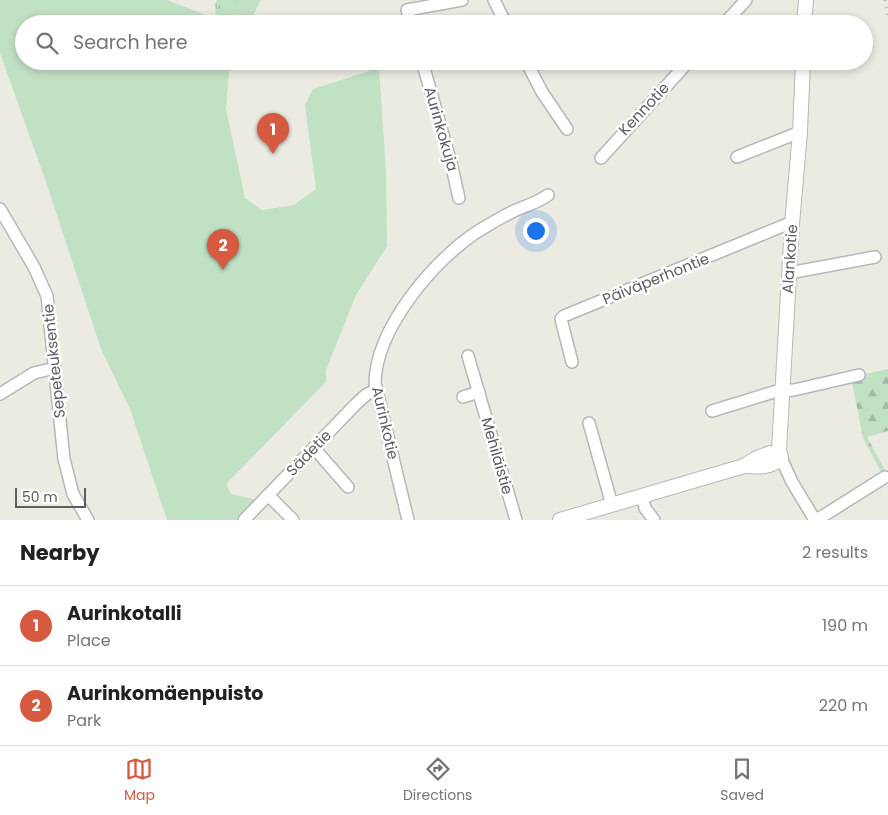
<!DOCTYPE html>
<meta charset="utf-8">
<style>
:root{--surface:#fff;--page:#f6f6f6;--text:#202124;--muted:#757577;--line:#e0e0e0;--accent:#d55a3f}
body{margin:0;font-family:Poppins,sans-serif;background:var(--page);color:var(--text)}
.scale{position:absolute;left:15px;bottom:12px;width:71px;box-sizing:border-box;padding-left:5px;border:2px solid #5b5d61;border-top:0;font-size:14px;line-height:18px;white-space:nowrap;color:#5b5d61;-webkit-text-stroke:4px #fff;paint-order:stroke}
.you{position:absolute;left:535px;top:230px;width:18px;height:18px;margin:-12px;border:4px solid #fff;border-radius:50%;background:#1a73e8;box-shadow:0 0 0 8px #1a73e833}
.badge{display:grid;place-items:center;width:32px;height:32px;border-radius:50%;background:var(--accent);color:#fff;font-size:16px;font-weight:700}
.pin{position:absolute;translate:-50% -41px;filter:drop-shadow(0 1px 2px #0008)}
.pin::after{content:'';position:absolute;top:26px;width:18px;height:15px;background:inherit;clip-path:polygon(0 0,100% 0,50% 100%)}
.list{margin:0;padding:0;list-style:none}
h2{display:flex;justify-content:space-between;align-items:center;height:65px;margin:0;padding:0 20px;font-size:21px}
h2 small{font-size:16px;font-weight:400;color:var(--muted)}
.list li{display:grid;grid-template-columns:32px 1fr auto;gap:15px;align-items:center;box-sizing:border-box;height:80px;padding:0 20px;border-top:1px solid var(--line)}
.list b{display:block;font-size:19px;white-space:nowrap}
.list p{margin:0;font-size:16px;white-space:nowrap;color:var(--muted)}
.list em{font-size:16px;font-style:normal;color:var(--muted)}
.icon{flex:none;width:28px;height:28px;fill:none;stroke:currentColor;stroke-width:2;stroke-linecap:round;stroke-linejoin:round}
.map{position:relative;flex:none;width:888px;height:520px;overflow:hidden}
.search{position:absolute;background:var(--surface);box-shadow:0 2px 8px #0003;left:15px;right:15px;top:15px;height:55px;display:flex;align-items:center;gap:12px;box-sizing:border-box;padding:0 18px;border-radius:28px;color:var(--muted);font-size:19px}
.sheet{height:225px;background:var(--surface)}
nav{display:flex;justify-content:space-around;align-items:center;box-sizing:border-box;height:70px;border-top:1px solid var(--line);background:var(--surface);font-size:14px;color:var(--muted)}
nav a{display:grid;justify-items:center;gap:2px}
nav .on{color:var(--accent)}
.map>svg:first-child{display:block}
</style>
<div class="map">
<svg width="888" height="520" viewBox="0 0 888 520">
<defs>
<pattern id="grass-tufts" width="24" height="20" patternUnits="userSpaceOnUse" patternTransform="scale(1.25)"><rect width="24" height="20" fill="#c1e1c5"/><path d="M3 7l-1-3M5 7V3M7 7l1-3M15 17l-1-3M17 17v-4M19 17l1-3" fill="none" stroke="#a0baa3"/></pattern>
<pattern id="forest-firs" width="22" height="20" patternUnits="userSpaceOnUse" patternTransform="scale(1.25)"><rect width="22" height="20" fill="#c1e1c5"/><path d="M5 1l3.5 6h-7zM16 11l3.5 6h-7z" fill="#a0baa3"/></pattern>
</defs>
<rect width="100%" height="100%" fill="#ecebe2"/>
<!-- grass -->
<path fill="url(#grass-tufts)" d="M 217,0 L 243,0 L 230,24 L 216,19 L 215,4 Z"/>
<!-- forest -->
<path fill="url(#forest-firs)" d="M 888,369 L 888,431 L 867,437 L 885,470 L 881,472 L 863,438 L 852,382 L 860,379 L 865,374 Z"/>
<!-- park -->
<g fill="#c1e1c5">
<path d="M 0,0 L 167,0 L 229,24 L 24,24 L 24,61 L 230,61 L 226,109 L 245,198 L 262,210 L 294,205 L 316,189 L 305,105 L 313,89 L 379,68 L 386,171 L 387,246 L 356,295 L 326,370 L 326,382 L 226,484 L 231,494 L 258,500 L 238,520 L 167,520 L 130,409 L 101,349 L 46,182 L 0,53 Z"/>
<path d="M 243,0 L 261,0 L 249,24 L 230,24 Z"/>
</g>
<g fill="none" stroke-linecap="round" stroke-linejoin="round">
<!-- minor casing -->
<g stroke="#b5b7bb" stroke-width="14">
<g id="minor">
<path d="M 494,0 L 506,24"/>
<path d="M 411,24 L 407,10 L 462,0"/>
<path d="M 724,24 L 746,0"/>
<path d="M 422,61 L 451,163 L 459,198"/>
<path d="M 526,61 L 542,92 L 567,129"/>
<path d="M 737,157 L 800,132"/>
<path d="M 601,158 L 689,61"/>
<path d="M 0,209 L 34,267 L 47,296 L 64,459 L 73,494 L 88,520"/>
<path d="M 789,273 L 875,257"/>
<path d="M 468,356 L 516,520"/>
<path d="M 572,362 L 561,319 L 564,316 L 785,225 L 792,224"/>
<path d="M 0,394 L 34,373 L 55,368"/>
<path d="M 463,397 L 479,392"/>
<path d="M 712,411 L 777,391 L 794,390 L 859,375"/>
<path d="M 589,423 L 612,505"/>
<path d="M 314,448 L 348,487"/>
<path d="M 781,458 L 792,482 L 815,520"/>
<path d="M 268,495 L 293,520"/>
<path d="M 642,496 L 645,508 L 654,520"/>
<path d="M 244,520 L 357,403 L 367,394 L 377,390"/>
<path d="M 408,520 L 375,383 C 376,328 435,258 480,230 C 490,224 500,218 510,213 C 523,206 536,204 548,195"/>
<path d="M 815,520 L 823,516 L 885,477"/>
</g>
</g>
<!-- tertiary casing -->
<g stroke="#b5b7bb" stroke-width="16">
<g id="tertiary">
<path d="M 804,24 L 806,0"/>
<path d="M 781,458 L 779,450 L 792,224 L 800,132 L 803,61"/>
<path d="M 744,466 C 759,467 770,468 781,458"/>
<path d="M 560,520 L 744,466 L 755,459 L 770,453 L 781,458"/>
</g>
</g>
<!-- minor -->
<use href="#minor" stroke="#fff" stroke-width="11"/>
<!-- tertiary -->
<use href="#tertiary" stroke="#fff" stroke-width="14"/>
<!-- rail -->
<path stroke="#b3b4b4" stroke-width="3" stroke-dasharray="1 6" stroke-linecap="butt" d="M 885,0 L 888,16"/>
</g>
<g text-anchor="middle" stroke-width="5" stroke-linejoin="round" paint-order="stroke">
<!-- street labels -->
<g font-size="15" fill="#5b5d61" stroke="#fff">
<text transform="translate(644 109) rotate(-47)" y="5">Kennotie</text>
<text transform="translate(441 129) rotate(74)" y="5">Aurinkokuja</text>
<text transform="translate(790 259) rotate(-86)" y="5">Alankotie</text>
<text transform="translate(656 279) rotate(-22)" y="5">Päiväperhontie</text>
<text transform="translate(54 361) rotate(-96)" y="5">Sepeteuksentie</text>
<text transform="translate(385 423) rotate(77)" y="5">Aurinkotie</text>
<text transform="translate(309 453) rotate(-46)" y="5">Sädetie</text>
<text transform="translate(497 456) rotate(74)" y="5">Mehiläistie</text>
</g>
</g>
</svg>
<div class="scale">50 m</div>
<div class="you"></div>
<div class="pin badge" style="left:273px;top:154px">1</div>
<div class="pin badge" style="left:223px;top:270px">2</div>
<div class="search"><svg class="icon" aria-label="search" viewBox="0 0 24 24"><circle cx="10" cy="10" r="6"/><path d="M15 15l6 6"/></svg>Search here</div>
</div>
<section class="sheet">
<h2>Nearby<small>2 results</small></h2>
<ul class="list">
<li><span class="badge">1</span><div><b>Aurinkotalli</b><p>Place</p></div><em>190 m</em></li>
<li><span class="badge">2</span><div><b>Aurinkomäenpuisto</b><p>Park</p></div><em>220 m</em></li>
</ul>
</section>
<nav>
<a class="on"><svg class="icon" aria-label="map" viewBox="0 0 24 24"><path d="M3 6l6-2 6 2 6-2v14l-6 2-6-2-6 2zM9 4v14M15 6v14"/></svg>Map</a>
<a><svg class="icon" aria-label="directions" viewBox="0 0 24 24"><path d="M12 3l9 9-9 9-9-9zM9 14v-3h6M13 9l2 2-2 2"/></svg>Directions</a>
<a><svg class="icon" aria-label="saved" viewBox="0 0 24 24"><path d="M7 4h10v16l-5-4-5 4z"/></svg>Saved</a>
</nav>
